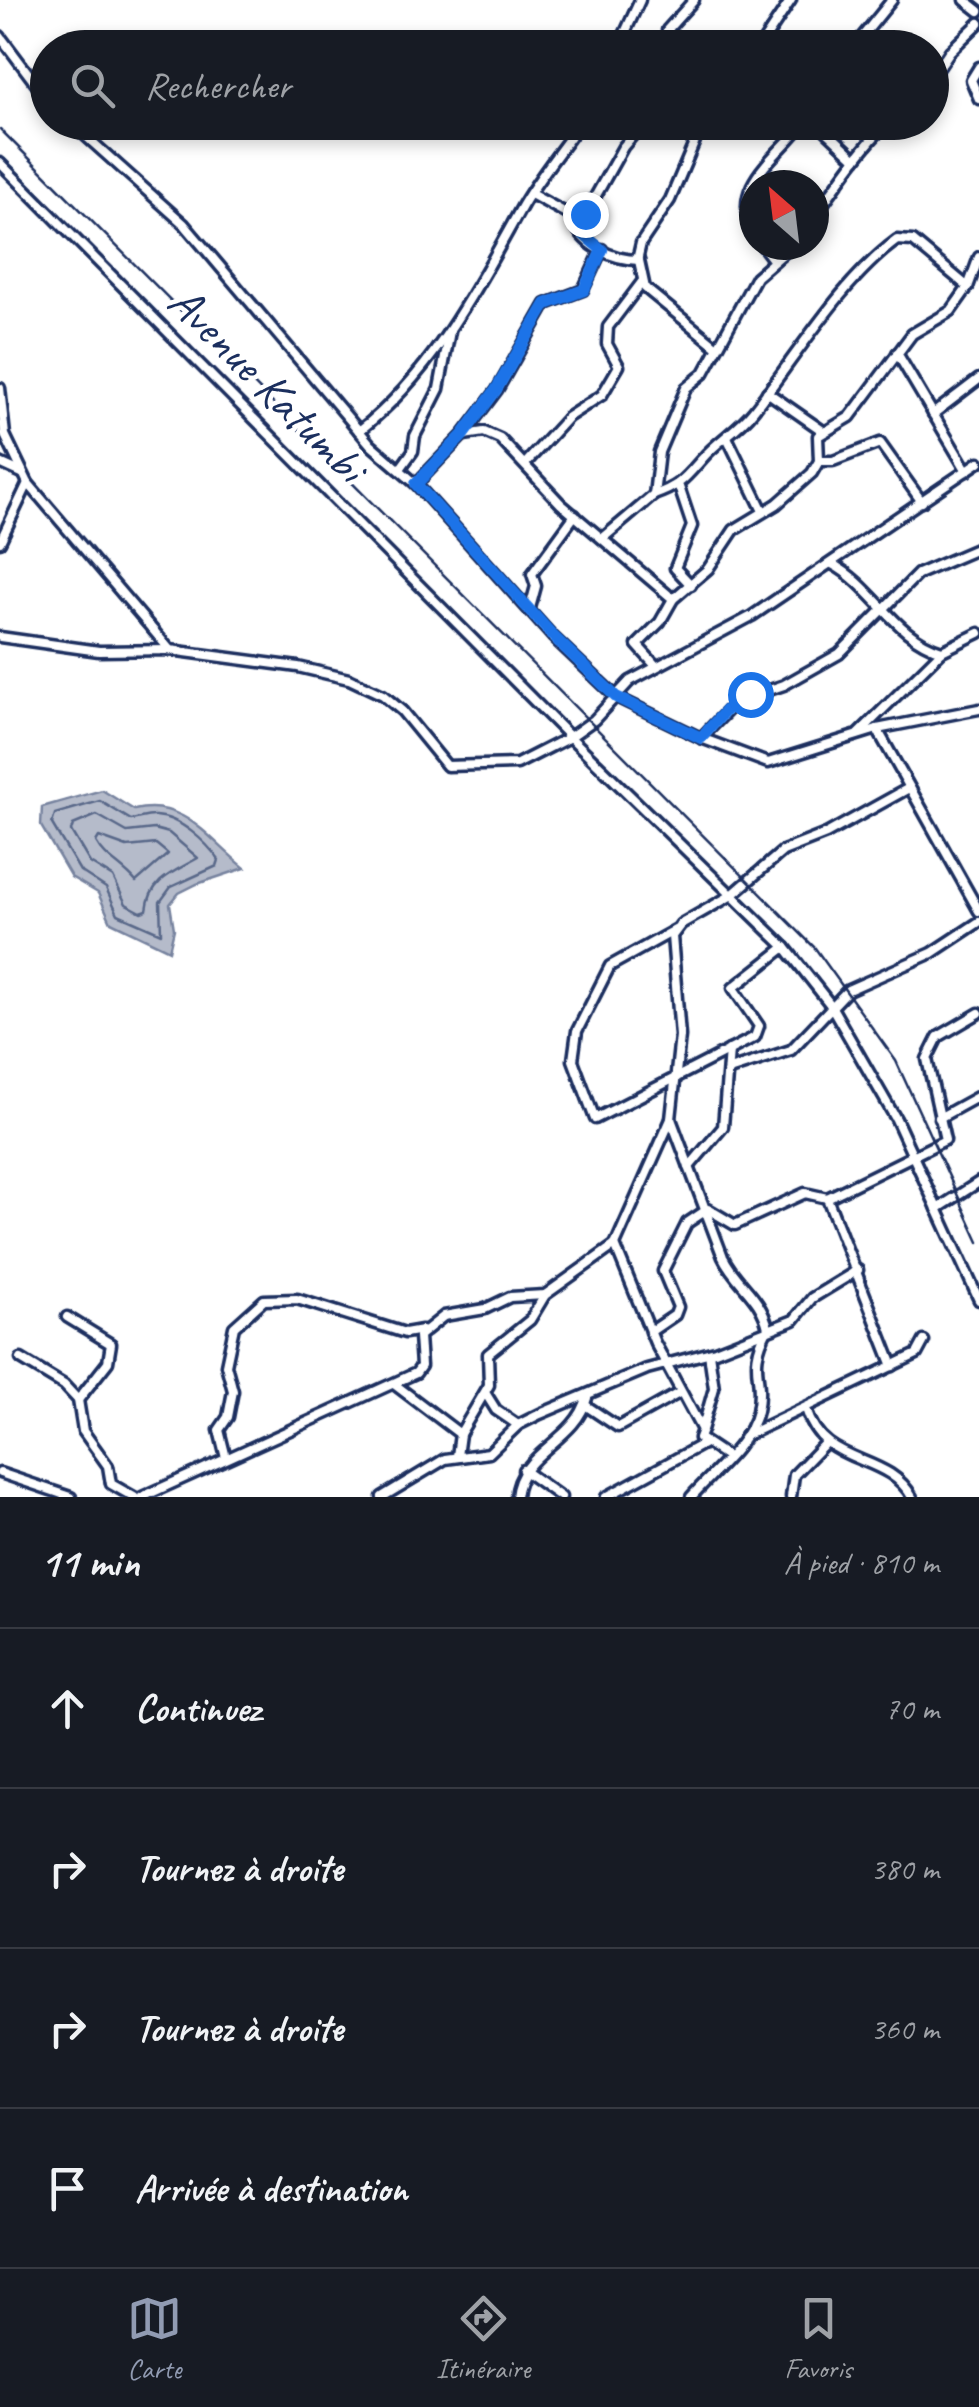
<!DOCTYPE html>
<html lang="fr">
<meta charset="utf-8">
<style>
:root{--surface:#171b24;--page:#242831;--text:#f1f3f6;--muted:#9ea1a6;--line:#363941;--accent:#919bb2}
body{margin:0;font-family:Caveat,sans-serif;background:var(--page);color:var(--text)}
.compass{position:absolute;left:739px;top:170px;width:90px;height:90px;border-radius:50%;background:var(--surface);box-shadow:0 5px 15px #0003;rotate:332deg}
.stop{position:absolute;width:30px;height:30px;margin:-22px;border:8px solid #1a73e8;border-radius:50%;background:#fff}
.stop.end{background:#1a73e8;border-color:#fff;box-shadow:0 2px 10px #0008}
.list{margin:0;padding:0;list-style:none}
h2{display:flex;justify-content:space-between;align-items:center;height:130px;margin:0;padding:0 40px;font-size:42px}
h2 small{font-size:32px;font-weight:400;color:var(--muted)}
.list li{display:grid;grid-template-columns:65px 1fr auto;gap:30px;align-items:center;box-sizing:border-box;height:160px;padding:0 40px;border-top:2px solid var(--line)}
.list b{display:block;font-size:38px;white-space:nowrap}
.list em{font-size:32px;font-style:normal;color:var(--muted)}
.icon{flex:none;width:55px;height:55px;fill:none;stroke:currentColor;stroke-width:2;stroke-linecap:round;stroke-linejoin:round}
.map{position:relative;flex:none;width:979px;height:1497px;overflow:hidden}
.search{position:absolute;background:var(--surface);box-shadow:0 5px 15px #0003;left:30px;right:30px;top:30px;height:110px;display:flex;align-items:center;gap:25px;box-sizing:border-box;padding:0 35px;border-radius:55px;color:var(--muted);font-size:38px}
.sheet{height:770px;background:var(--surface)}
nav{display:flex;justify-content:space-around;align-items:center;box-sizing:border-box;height:140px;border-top:2px solid var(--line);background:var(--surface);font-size:28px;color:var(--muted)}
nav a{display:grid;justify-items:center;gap:5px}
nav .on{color:var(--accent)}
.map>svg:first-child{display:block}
</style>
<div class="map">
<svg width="979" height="1497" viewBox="0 0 979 1497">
<rect width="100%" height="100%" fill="#fff"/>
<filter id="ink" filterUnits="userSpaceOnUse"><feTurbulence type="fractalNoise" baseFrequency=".01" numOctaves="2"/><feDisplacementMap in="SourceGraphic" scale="20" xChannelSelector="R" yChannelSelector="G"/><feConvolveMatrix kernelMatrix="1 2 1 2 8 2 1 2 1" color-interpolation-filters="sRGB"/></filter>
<g filter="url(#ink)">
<!-- water -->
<path fill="#b5bbca" stroke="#77839f" stroke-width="2.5" d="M 102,790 L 134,810 C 184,798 209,840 245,868 L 197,884 L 179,893 L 170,904 L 174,929 L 169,950 L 111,922 L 98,893 L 71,877 L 41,826 L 42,807 Z"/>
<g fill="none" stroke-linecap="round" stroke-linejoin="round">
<!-- shore -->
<g stroke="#596789" stroke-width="2.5">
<path d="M 100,801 L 131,820 C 139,819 148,815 156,816 C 180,817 206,842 219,860 L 217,866 L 171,887 L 160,902 L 161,933 L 118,914 L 106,888 L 80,871 L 52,824 L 55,814 Z"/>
<path d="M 97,815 L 127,832 L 154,829 L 169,833 L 198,858 C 174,872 150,879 147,910 L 141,912 L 126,904 L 113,877 L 90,863 L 71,831 L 73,825 Z"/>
<path d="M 99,837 L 127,847 L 156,844 L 168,854 L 136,882 C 124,867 104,858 96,842 Z"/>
</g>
<!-- minor casing -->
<g stroke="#1b2f5e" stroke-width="15">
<g id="minor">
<path d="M 965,0 L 979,11"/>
<path d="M 0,36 L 48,100"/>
<path d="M 618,48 L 640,0"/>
<path d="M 685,48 L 667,30 L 694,0"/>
<path d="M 759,48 L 791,0"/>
<path d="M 853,48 L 892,0"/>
<path d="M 979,67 L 971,80 L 979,99"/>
<path d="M 932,78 L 950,51 L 979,23"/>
<path d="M 70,122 L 184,224 L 371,445 L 416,484 L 553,637 L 616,697 L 701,738 L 768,763 L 877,729 L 979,709"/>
<path d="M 703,122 L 670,200 L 641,243 L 638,256 L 645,288 L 716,346"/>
<path d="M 776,122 L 793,134"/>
<path d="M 817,122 L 856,159"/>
<path d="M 0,163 L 570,737 L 594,720 L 630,681 L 752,616 L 979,462"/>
<path d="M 531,194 L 575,218 L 585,215 L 623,147 L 640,127"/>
<path d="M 814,217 C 837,185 859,151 888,122"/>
<path d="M 575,218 C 577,246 616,260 639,260"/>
<path d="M 754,232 C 728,184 780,156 804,122"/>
<path d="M 762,245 L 774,261"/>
<path d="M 897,353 L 967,471"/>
<path d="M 0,388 L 5,435 L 28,483 L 170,650"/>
<path d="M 767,392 L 823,431"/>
<path d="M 933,414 L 979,379"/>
<path d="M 359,431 C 432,374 476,289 520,210 C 537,179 561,151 581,122"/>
<path d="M 464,435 L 484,432 L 500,439 L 561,504 L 673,599"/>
<path d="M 727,437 L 762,509"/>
<path d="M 819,461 L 833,461 L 880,443 L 922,502"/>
<path d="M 0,463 L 22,473"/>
<path d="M 525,464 L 568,417 L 602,395 L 619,366 L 607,344 L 608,327 L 642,282"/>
<path d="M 400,469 L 413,451 L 415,436 L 439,389 L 450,331"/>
<path d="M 416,484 L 463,435 L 497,390 L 546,304 L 583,290 L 602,249"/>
<path d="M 679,487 L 692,526 L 675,568 L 691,585"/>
<path d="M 654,495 C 680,486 685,478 702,459 C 717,441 738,430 753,411 C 797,356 840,282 897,240 L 913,241 L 968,287"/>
<path d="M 603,538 L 654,495 L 659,452 L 686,388 L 704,373 L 756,277 L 793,245"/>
<path d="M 0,542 L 28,483"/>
<path d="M 832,564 C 875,587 894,637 942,651"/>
<path d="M 530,608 L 536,586 L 532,574 L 575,515"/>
<path d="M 0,637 L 99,651 L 170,650 L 298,667 L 349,679 L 383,695 L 402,711 L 447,766 L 517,764 L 570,737 L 785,947 L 830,1004 L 896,1119 L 979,1300"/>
<path d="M 655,665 L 637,645 L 660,622 L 673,599 L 708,569 L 734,530 L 777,504 L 812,473 L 819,461 L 818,436 L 850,417 L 912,334 L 951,311 L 968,287 L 979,257"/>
<path d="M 877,729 L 979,911"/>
<path d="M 858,734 L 942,651 L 979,633"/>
<path d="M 701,738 L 737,701 L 784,685 L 839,654 L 918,574 L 979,548"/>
<path d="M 675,930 L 610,966 L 577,1031 L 573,1060 L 595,1119 L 755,1037 L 759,1026 L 733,988 L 785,947"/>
<path d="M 729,1070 L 791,1050 L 848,990 L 932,953 L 979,922"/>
<path d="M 939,1118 L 979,1096"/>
<path d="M 689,1167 L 723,1127 L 729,1050"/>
<path d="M 937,1209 L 979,1182"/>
<path d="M 615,1245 L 655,1343 L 702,1430 L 699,1438 L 726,1456"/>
<path d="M 67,1317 L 111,1344 L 108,1362 L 78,1400"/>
<path d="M 650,1332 L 675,1315 L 678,1307 L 663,1271 L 687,1223 L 708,1209 L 735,1225 L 805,1193 L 827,1198"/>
<path d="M 21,1359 L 64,1385 L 78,1400 L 83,1431 L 108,1466 L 111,1484 L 134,1497"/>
<path d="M 893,1366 L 827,1198 L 945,1140 L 927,1059 L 938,1037 L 979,1013"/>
<path d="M 394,1384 L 460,1434"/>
<path d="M 486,1394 L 496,1410 L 518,1425"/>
<path d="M 585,1405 L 618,1427 L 679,1393"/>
<path d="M 806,1409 C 823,1468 887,1451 912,1497"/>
<path d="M 702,1430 L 714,1388 L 709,1353"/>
<path d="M 745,1436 L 917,1354 L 924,1341"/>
<path d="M 457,1456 L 460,1434 L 489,1385 L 488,1354 L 530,1320 L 545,1295"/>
<path d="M 226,1458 L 219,1430 L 228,1417 L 233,1391 L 226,1365 L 234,1327 L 264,1300 L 297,1299 L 405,1333 L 422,1330"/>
<path d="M 523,1470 L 561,1497"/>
<path d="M 0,1473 L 71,1497"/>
<path d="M 142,1497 L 416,1373 L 421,1366 L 419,1336 L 444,1316 L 485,1309 L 510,1297 L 545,1295 L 615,1245 L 671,1119"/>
<path d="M 382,1497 L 445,1459 L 489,1453 L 518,1425 L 540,1414 L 647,1369 L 715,1351 L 794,1320 L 812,1298 L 858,1270"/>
<path d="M 516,1497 C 520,1451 575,1442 587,1398"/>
<path d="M 606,1497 L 703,1444"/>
<path d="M 691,1497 C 712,1473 750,1443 757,1411 C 765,1374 746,1369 768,1328 C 761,1296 736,1284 723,1257 L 671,1119 L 680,1036 L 672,936 L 681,924 L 732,895 L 783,851 L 826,834 L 909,788"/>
<path d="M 791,1497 L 794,1475 L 825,1443"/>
</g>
</g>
<!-- minor -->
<use href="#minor" stroke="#fff" stroke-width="8"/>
<!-- rail -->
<path stroke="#1b2f5e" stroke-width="2.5" d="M 0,129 L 815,948 L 896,1061 L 979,1242"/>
</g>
</g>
<g fill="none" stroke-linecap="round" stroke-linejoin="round" filter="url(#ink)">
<!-- route -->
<path stroke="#1a73e8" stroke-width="12" d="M 585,214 L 575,218 L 577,229 L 602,250 L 584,290 L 546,304 L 496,390 L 463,435 L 416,484 L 553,636 L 616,697 L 701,738 L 726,710 L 750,694"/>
</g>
<g text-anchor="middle" stroke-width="9" stroke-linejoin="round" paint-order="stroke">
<!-- street labels -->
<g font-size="48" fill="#1b2f5e" stroke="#fff">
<text transform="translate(268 383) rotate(45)" y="17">Avenue Katumbi</text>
</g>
</g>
</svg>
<svg class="compass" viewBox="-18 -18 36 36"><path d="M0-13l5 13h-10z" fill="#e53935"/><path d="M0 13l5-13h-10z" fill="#9ea1a6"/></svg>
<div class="stop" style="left:750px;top:694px"></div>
<div class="stop end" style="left:585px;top:214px"></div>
<div class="search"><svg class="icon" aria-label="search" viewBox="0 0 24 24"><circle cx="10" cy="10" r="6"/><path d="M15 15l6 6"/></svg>Rechercher</div>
</div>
<section class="sheet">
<h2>11 min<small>À pied · 810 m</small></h2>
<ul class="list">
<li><svg class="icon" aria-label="ahead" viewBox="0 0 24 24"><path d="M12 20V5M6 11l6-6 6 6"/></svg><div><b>Continuez</b></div><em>70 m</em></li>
<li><svg class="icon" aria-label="right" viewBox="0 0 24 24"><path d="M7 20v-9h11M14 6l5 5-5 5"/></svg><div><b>Tournez à droite</b></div><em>380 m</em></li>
<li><svg class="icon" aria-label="right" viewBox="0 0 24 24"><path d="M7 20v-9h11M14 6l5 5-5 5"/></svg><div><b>Tournez à droite</b></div><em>360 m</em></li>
<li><svg class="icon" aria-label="arrive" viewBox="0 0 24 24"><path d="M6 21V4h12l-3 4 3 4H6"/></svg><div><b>Arrivée à destination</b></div></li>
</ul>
</section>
<nav>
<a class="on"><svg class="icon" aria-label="map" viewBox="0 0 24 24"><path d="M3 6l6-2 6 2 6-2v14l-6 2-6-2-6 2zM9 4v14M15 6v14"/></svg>Carte</a>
<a><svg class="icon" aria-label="directions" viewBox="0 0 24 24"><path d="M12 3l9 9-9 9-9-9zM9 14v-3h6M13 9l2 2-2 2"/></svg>Itinéraire</a>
<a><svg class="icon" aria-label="saved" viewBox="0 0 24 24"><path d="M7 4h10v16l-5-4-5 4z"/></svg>Favoris</a>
</nav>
